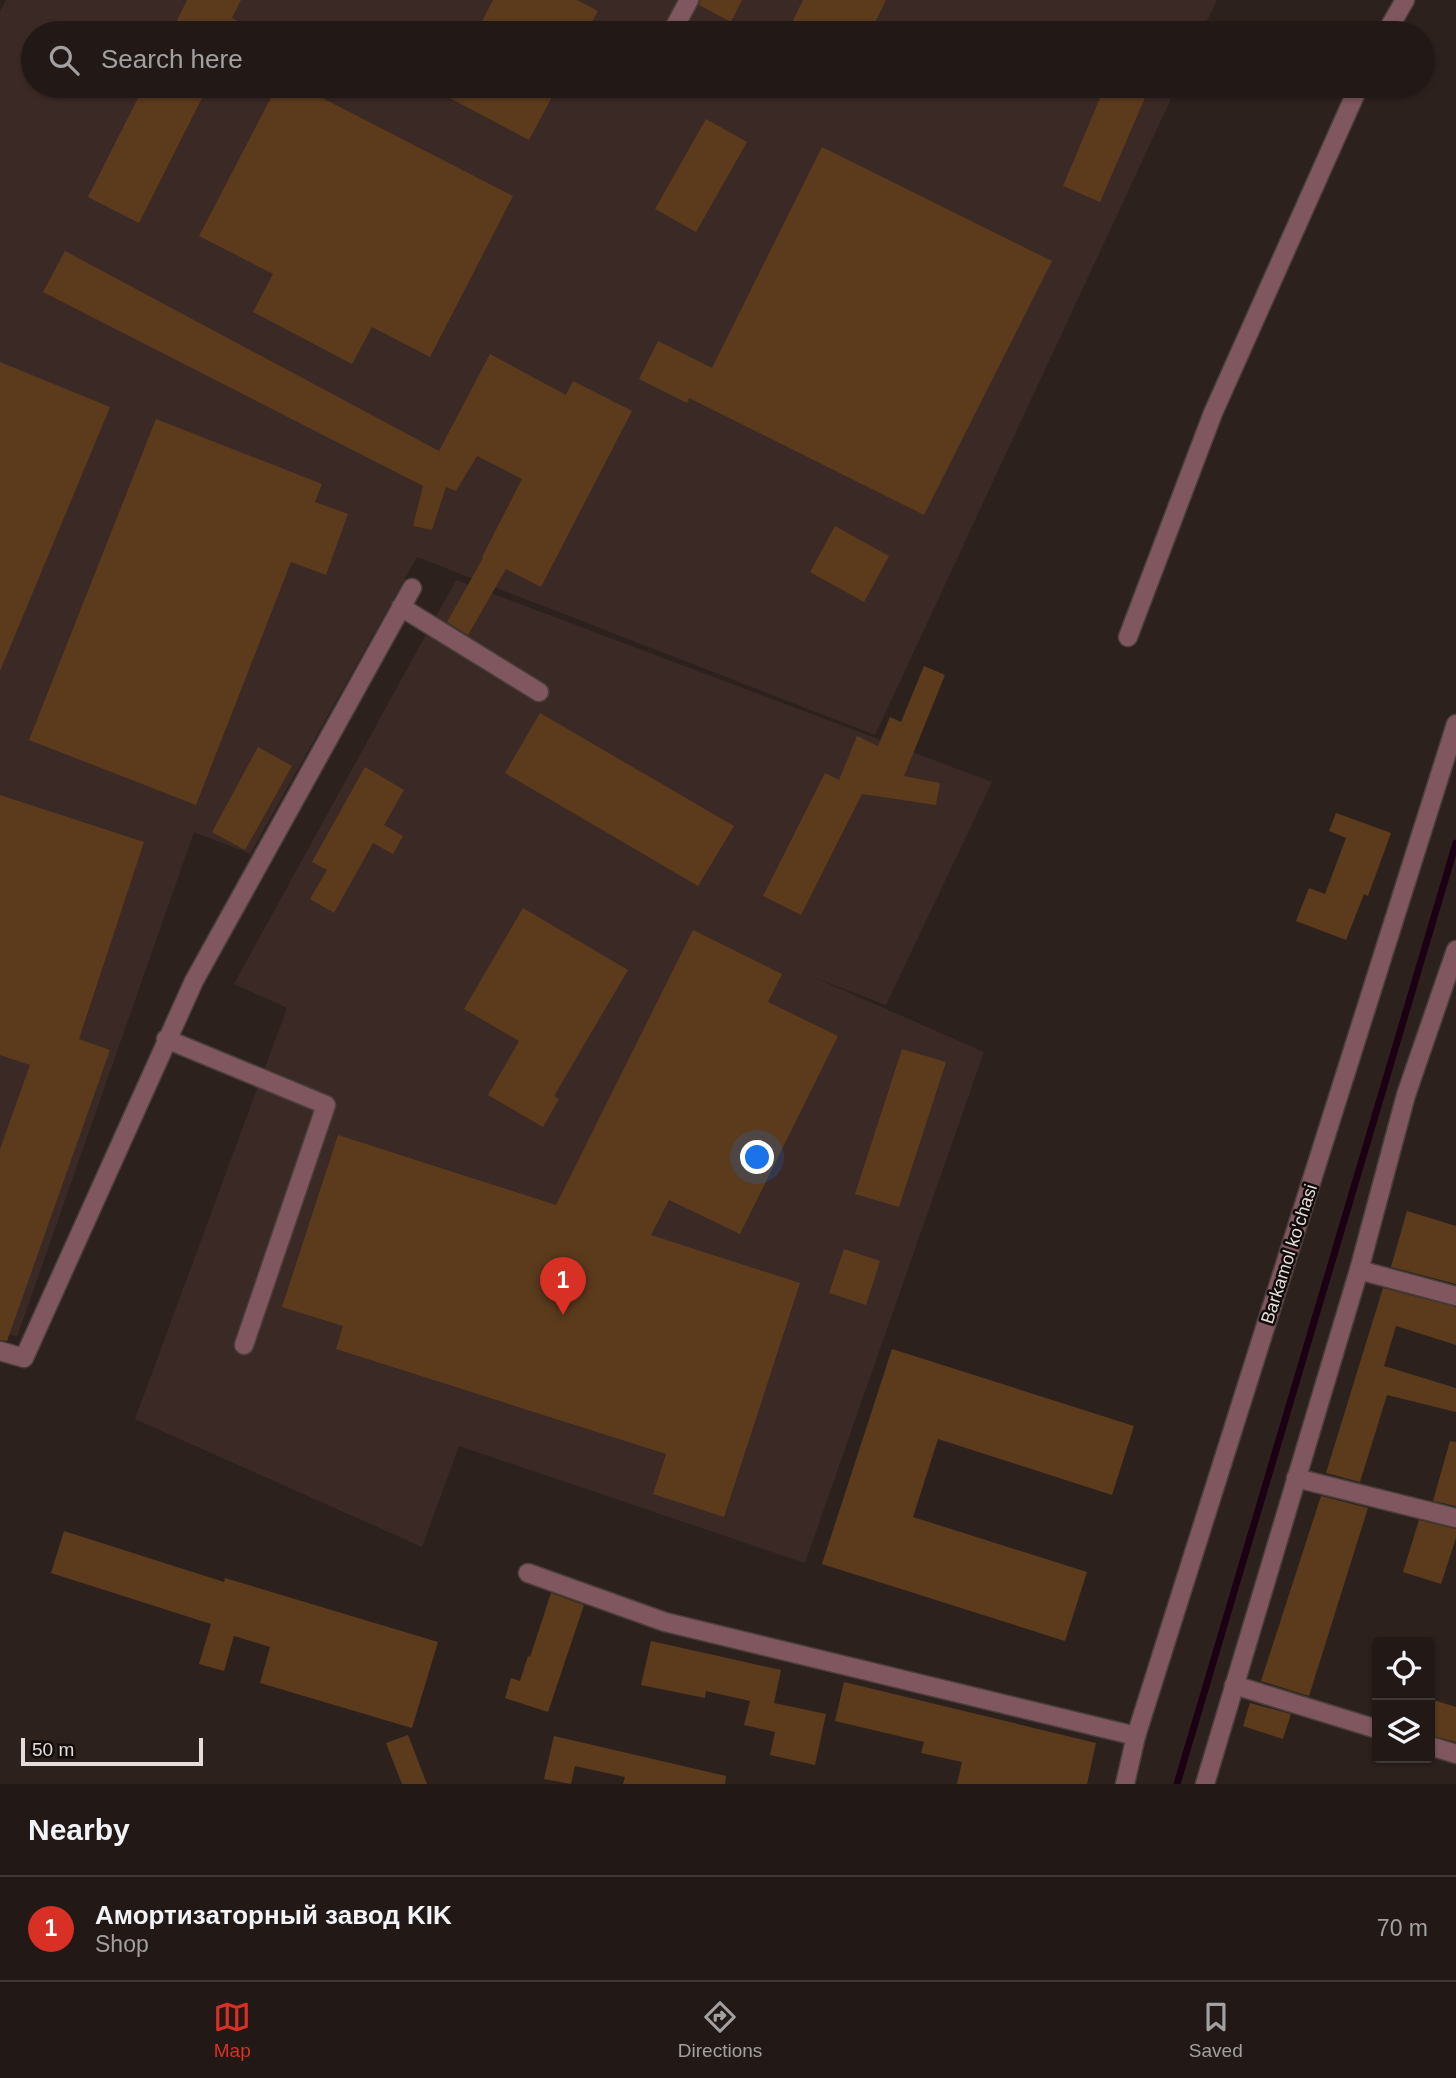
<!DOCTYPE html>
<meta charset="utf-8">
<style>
:root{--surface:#221916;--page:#2a221f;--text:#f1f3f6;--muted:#a2a0a1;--line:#3f3835;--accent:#d93025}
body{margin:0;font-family:Helvetica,sans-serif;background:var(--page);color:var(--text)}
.controls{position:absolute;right:21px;bottom:21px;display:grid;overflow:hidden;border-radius:7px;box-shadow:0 2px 5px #0004}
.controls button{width:63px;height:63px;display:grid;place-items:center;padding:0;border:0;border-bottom:2px solid var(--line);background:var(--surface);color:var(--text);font:35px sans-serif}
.scale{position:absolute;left:21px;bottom:18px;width:182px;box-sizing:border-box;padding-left:7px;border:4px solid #e4dcda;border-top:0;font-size:19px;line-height:24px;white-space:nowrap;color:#e4dcda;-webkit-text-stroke:5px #120c0b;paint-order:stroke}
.you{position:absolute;left:758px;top:1158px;width:24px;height:24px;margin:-18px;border:5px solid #fff;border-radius:50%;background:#1a73e8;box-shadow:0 0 0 10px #1a73e833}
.badge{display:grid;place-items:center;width:46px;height:46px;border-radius:50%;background:var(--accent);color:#fff;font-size:23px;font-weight:700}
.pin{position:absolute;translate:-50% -58px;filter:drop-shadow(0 2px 4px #0008)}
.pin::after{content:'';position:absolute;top:37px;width:24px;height:21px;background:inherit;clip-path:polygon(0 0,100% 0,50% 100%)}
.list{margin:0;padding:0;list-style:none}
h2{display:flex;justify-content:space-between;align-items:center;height:91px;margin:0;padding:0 28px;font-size:30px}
h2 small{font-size:23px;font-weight:400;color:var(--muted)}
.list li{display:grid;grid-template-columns:46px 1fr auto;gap:21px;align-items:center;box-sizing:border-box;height:105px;padding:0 28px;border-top:2px solid var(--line)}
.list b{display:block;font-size:26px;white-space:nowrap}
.list p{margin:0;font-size:23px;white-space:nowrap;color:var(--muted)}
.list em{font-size:23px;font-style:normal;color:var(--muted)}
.icon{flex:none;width:38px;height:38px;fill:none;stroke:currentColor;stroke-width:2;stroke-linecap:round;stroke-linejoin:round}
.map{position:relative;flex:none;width:1456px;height:1784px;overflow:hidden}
.search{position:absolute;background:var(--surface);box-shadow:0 2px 5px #0004;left:21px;right:21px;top:21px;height:77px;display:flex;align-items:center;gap:18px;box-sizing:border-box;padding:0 24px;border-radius:38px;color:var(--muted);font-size:26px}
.sheet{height:196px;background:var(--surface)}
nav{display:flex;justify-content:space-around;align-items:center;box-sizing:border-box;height:98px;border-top:2px solid var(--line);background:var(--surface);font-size:19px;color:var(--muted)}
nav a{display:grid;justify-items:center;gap:4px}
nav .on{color:var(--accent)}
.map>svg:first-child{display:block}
</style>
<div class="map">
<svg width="1456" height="1784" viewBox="0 0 1456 1784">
<rect width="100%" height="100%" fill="#2d211e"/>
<!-- built -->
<g fill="#3b2925">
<path d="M 6,0 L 1217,0 L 1201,33 L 33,33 L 33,86 L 1177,86 L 875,735 L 417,557 L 250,854 L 194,832 L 17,1337 L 0,1331 L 0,12 Z"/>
<path d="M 456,580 L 992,782 L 886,1005 L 813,977 L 984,1052 L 805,1563 L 459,1446 L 422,1547 L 135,1419 L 287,1008 L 234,984 Z"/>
</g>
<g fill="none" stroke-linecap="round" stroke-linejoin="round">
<!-- stream -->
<path stroke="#1b0013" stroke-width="7" d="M 1177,1784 L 1456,843"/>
</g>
<!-- building -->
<g fill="#5c3b1d">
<path d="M 187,0 L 241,0 L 232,18 L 261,33 L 171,33 Z"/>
<path d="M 493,0 L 577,0 L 598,11 L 586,33 L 476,33 Z"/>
<path d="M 700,0 L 742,0 L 731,22 L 699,5 Z"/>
<path d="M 803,0 L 886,0 L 870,33 L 787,33 Z"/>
<path d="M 144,86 L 208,86 L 139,223 L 88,197 Z"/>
<path d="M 277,86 L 299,86 L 513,196 L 430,357 L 372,327 L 352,364 L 253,312 L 273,274 L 199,236 Z"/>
<path d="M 427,86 L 558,86 L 529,140 Z"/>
<path d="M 1105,86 L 1150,86 L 1100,202 L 1063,186 Z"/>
<path d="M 706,119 L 747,142 L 696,232 L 655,209 Z"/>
<path d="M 822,147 L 1052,261 L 924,515 L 689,398 L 687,403 L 639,379 L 658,341 L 712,368 Z"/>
<path d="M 65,251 L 439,451 L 490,354 L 566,395 L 573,381 L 632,411 L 541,587 L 506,569 L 468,635 L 447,622 L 483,558 L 482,557 L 522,479 L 477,456 L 456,491 L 446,487 L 432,530 L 413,526 L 423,486 L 43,292 Z"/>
<path d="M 0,362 L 110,407 L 0,671 Z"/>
<path d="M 156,419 L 322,484 L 315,502 L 348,514 L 326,575 L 291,562 L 196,805 L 29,740 Z"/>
<path d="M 835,526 L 889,556 L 864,602 L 810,572 Z"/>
<path d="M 924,666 L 945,675 L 904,776 L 940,783 L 936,805 L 862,794 L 801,915 L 763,896 L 825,773 L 839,780 L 857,736 L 878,746 L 890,717 L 901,722 Z"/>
<path d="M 540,713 L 734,826 L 698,886 L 505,773 Z"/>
<path d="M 258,747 L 292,766 L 245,850 L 212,832 Z"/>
<path d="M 365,767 L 404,790 L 384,825 L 403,836 L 393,854 L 373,843 L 334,913 L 310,899 L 327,870 L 312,862 Z"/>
<path d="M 0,795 L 144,842 L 79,1039 L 110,1050 L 7,1341 L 0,1340 L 0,1149 L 30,1065 L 0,1055 Z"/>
<path d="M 1336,813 L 1391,833 L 1368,896 L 1364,894 L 1346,940 L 1296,921 L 1309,888 L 1325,894 L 1346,838 L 1329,831 Z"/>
<path d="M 523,908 L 628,970 L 554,1096 L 559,1099 L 543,1127 L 488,1095 L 519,1041 L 464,1009 Z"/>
<path d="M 693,930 L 782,974 L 768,1002 L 838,1036 L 740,1234 L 669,1200 L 651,1235 L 800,1283 L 724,1517 L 653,1494 L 666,1454 L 336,1349 L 343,1326 L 282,1307 L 338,1135 L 556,1205 Z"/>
<path d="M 902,1049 L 946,1062 L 899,1207 L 855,1194 Z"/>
<path d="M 1407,1211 L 1456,1226 L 1456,1284 L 1391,1267 Z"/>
<path d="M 844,1249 L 880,1261 L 866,1305 L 829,1293 Z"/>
<path d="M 1383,1288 L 1456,1307 L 1456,1345 L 1396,1326 L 1384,1366 L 1456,1388 L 1456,1412 L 1387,1395 L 1360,1482 L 1326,1473 Z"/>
<path d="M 892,1349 L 1134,1426 L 1112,1495 L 938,1439 L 913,1517 L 1087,1572 L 1065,1641 L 822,1564 Z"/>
<path d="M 1450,1441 L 1456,1442 L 1456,1506 L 1433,1501 Z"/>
<path d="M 1321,1496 L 1368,1508 L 1309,1696 L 1261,1681 Z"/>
<path d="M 1419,1520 L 1456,1529 L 1456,1538 L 1441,1584 L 1403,1572 Z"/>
<path d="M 64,1531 L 224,1582 L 225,1578 L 438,1642 L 412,1728 L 260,1683 L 270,1647 L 234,1636 L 224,1671 L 199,1664 L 211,1624 L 51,1573 Z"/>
<path d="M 551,1593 L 584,1605 L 548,1712 L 505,1698 L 511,1678 L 520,1681 L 528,1656 L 530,1657 Z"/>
<path d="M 651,1641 L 781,1670 L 774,1703 L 826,1714 L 815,1765 L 770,1755 L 775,1732 L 744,1725 L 750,1701 L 706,1691 L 705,1698 L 641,1685 Z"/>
<path d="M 844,1682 L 1096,1743 L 1087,1784 L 957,1784 L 962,1762 L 921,1753 L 924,1742 L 835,1721 Z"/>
<path d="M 1430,1699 L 1456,1707 L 1456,1742 L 1430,1735 Z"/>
<path d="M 1250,1703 L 1291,1714 L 1283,1739 L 1243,1726 Z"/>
<path d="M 408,1735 L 427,1784 L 402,1784 L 386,1743 Z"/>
<path d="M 554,1736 L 726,1776 L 725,1784 L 623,1784 L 625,1777 L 575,1766 L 571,1784 L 544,1779 Z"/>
</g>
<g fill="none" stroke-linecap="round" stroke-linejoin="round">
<!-- minor casing -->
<g stroke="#4a3f3c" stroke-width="21">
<g id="minor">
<path d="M 673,30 L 689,0"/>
<path d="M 1386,33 L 1405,0"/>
<path d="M 401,607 L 539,692"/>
<path d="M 1128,637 L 1213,413 L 1359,86"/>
<path d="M 166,1039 L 326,1105 L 244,1345"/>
<path d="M 1359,1270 L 1456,1296"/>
<path d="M 0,1351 L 24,1358 L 194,981 L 412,588"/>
<path d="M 1296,1478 L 1456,1518"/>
<path d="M 528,1573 L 665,1622 L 1136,1736"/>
<path d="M 1234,1685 L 1377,1729"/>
<path d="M 1430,1746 L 1456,1754"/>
<path d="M 1125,1784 L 1136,1736 L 1456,724"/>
<path d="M 1205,1784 L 1359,1270 L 1406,1095 L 1456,950"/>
</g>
</g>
<!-- minor -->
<use href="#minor" stroke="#80575e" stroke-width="18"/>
</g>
<g text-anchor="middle" stroke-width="5" stroke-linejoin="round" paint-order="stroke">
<!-- street labels -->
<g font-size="18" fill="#e4dcda" stroke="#120c0b">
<text transform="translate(1289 1254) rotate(-72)" y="6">Barkamol ko'chasi</text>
</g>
</g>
</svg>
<div class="controls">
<button><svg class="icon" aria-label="locate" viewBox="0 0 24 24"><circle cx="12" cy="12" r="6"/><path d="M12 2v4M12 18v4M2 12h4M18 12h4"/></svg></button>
<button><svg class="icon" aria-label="layers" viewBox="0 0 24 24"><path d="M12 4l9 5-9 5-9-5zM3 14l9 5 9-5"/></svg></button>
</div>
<div class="scale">50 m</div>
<div class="you"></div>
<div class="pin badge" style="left:563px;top:1315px">1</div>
<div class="search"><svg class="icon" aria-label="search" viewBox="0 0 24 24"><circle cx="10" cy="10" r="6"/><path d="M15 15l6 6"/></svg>Search here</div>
</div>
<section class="sheet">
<h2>Nearby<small></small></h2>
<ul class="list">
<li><span class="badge">1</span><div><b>Амортизаторный завод KIK</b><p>Shop</p></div><em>70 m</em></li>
</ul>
</section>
<nav>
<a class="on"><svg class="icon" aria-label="map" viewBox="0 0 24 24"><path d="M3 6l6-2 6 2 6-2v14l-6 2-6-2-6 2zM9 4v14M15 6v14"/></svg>Map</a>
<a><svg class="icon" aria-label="directions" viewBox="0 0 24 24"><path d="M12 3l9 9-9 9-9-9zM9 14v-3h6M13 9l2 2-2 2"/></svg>Directions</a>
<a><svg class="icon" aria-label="saved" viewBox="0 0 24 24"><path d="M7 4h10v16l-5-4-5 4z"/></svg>Saved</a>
</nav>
